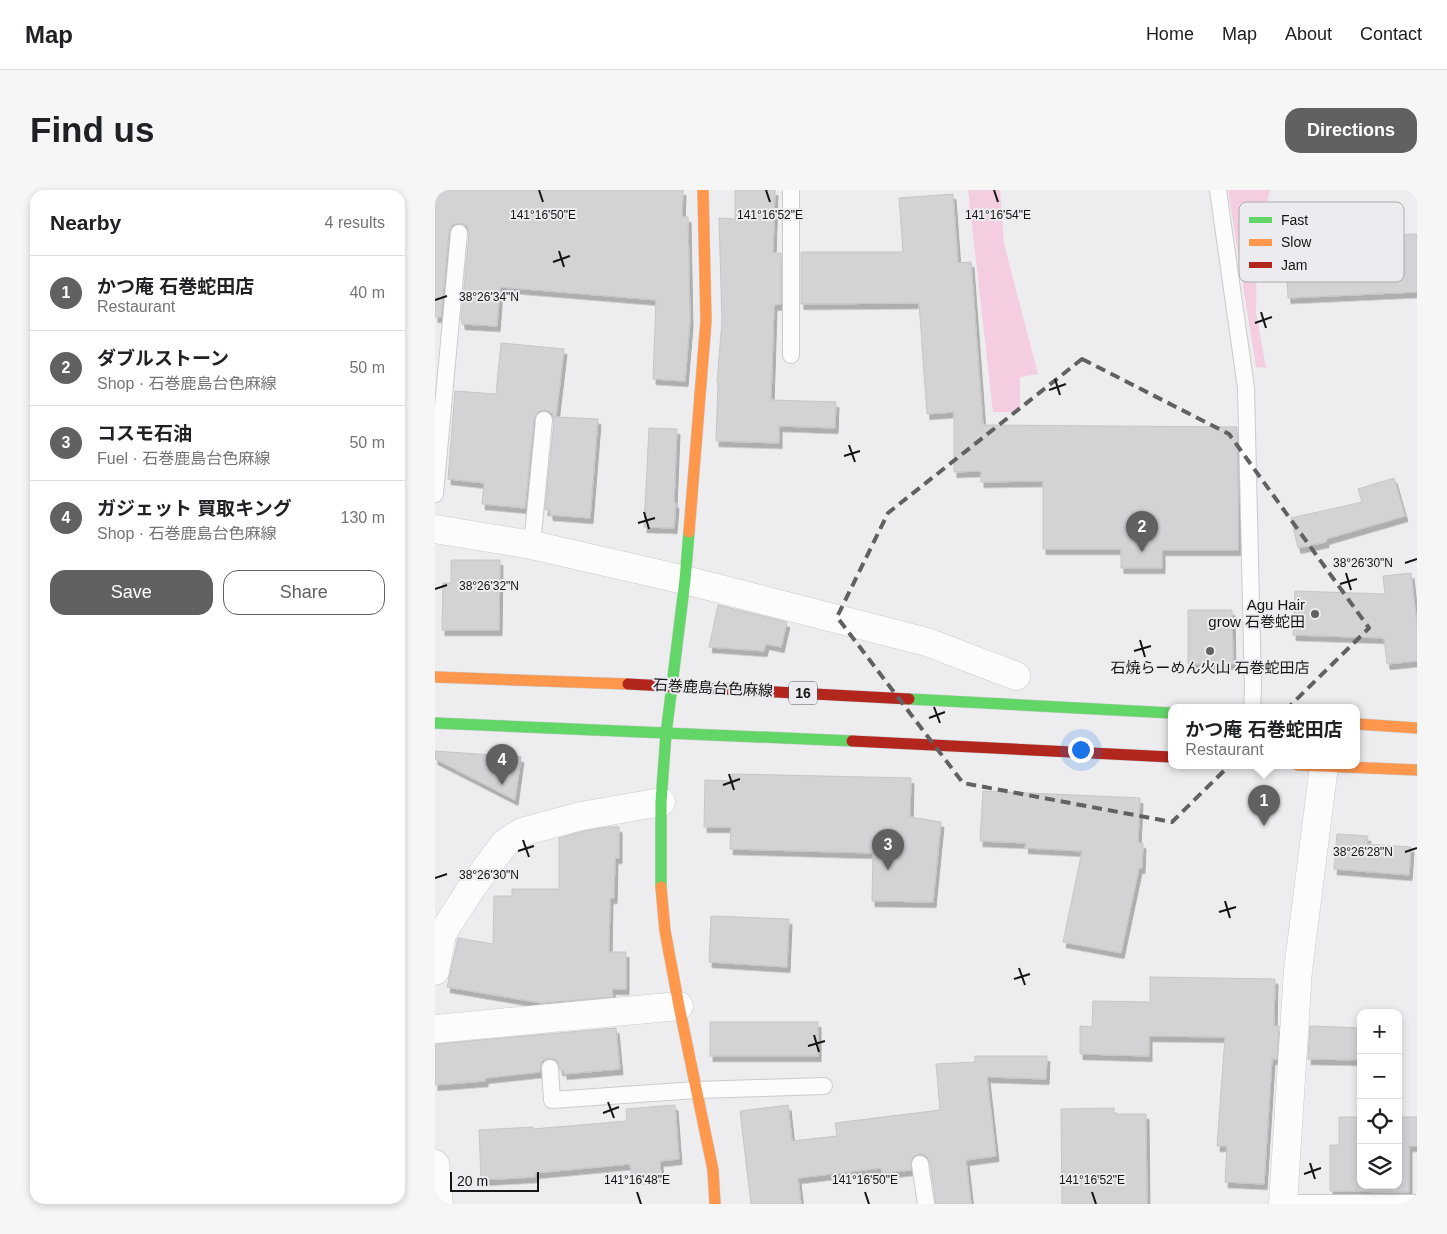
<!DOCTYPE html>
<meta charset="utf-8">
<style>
:root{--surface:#fff;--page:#f6f6f6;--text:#202124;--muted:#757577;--line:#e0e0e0;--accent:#616162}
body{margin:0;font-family:Helvetica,"Noto Sans JP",sans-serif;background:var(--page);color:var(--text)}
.controls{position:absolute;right:15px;bottom:15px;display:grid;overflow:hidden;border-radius:10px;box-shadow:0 2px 8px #0003}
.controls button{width:45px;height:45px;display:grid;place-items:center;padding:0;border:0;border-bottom:1px solid var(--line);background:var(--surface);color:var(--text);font:25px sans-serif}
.scale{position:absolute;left:15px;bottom:12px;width:89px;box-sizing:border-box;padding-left:5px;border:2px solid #151516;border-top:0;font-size:14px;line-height:18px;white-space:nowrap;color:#151516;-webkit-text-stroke:4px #ececf0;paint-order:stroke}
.you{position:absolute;left:645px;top:559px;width:18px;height:18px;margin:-12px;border:4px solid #fff;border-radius:50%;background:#1a73e8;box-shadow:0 0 0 8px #1a73e833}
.badge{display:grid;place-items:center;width:32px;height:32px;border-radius:50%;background:var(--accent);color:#fff;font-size:16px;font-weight:700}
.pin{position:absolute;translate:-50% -41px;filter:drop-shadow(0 1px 2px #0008)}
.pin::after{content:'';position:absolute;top:26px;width:18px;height:15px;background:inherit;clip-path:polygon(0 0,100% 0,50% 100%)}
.popup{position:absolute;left:733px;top:514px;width:192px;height:65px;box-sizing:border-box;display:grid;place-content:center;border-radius:10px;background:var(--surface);filter:drop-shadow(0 1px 4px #0005);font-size:16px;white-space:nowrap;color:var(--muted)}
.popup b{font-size:19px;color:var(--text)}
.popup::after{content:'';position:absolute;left:50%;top:100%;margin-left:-10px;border:10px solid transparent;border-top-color:var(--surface)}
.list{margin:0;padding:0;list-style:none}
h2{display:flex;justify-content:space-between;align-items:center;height:65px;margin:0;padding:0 20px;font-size:21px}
h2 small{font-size:16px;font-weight:400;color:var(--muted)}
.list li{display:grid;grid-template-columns:32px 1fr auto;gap:15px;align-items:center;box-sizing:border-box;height:75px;padding:0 20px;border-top:1px solid var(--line)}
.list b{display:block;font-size:19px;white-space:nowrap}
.list p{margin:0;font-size:16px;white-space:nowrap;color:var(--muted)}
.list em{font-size:16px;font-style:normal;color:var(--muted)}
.actions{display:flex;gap:10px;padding:15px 20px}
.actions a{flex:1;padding:11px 0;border:1px solid var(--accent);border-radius:15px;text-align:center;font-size:18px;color:var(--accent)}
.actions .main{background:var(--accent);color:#fff}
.icon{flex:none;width:28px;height:28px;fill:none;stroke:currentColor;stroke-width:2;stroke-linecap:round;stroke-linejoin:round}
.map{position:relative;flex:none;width:982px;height:1014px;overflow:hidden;border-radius:15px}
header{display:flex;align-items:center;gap:30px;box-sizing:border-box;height:70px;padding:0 25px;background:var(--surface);border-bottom:1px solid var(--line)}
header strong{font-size:24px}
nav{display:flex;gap:28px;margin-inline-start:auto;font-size:18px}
.intro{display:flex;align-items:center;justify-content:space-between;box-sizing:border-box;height:120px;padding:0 30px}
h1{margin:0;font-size:35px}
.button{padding:12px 22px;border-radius:15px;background:var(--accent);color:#fff;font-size:18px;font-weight:700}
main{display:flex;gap:30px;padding:0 30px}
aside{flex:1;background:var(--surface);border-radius:15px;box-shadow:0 2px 8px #0003}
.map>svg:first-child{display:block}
</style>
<header>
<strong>Map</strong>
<nav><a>Home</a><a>Map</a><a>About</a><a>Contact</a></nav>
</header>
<div class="intro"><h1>Find us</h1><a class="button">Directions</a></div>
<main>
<aside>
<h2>Nearby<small>4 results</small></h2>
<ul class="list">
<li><span class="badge">1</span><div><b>かつ庵 石巻蛇田店</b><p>Restaurant</p></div><em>40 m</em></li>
<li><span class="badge">2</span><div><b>ダブルストーン</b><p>Shop · 石巻鹿島台色麻線</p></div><em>50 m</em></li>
<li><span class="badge">3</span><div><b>コスモ石油</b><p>Fuel · 石巻鹿島台色麻線</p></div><em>50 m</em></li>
<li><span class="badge">4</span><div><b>ガジェット 買取キング</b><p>Shop · 石巻鹿島台色麻線</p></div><em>130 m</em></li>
</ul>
<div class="actions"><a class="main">Save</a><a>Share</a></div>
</aside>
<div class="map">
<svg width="982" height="1014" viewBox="0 0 982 1014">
<defs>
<filter id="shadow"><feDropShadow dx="3" dy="5.5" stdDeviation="0" flood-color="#0004"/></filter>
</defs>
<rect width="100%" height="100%" fill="#ededef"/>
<!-- green -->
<g fill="#f4cde0">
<path d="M 533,0 L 565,0 L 569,54 L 603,184 L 585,187 L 585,222 L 558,222 Z"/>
<path d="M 793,0 L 835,0 L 822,62 L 821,122 L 831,178 L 821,177 Z"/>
</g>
<!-- building -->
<g fill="#d3d3d5" stroke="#c6c6c7" filter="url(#shadow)">
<path d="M 0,0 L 248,0 L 247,27 L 253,27 L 255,131 L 250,191 L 218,189 L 221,110 L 65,97 L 62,136 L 27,134 L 27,130 L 26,130 L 34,44 L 33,38 L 30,35 L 25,33 L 19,34 L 16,37 L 14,42 L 6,127 L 0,127 Z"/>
<path d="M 300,0 L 340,0 L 338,63 L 346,63 L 346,114 L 339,115 L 336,210 L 401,212 L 400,238 L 344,236 L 344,253 L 281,251 L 283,192 L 282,192 L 287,131 L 284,28 L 300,29 Z"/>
<path d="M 518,4 L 523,73 L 536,72 L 548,235 L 802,237 L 803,302 L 803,360 L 727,360 L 727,378 L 686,378 L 686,359 L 608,359 L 608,291 L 546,292 L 546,281 L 519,282 L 519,222 L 492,224 L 484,113 L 366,114 L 366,62 L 468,62 L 464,8 Z"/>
<path d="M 982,44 L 982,102 L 853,108 L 850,49 Z"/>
<path d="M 66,153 L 129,159 L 121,227 L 163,229 L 155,328 L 115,325 L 115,320 L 110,320 L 119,231 L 118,225 L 115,222 L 110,220 L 104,221 L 101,225 L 99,229 L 90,318 L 47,314 L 49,293 L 13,289 L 20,201 L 61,204 Z"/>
<path d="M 214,238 L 242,239 L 239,313 L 241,313 L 239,338 L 209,337 Z"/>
<path d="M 959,288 L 970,326 L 891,349 L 891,352 L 863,358 L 856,328 L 927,312 L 923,299 Z"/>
<path d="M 16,370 L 65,370 L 64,440 L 7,440 L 8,393 L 16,393 Z"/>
<path d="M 976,383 L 982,436 L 982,471 L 952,474 L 949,448 L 858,445 L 860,401 L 950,404 L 948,386 Z"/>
<path d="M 283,415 L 352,432 L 346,457 L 331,454 L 329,461 L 274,457 Z"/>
<path d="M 753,420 L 797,420 L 798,474 L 753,474 Z"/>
<path d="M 0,561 L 86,567 L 80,610 L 0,569 Z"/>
<path d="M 297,584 L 476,588 L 475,627 L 506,632 L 498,712 L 437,711 L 438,663 L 295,659 L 296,637 L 269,637 L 270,590 L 297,591 Z"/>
<path d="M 548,601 L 705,608 L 703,653 L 708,653 L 707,678 L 704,678 L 686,763 L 628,752 L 647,661 L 590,658 L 591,653 L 545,651 Z"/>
<path d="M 173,637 L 184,637 L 184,668 L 180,668 L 179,708 L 175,708 L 174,762 L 191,762 L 191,799 L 177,799 L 178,807 L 106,813 L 12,797 L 23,748 L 58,754 L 59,706 L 77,706 L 77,699 L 124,699 L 124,648 L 149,641 Z"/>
<path d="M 902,644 L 933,646 L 932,654 L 976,657 L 974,685 L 899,679 Z"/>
<path d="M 276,726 L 354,729 L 352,777 L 274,772 Z"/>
<path d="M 715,787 L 840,789 L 839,836 L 844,836 L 842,869 L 837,869 L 829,994 L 790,992 L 792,956 L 782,956 L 790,847 L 714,846 L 714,866 L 645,864 L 645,836 L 657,837 L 658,811 L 715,812 Z"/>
<rect x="275" y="832" width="108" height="34"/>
<path d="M 875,836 L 926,838 L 926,870 L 873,869 Z"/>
<path d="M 181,838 L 185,879 L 129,884 L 129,880 L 125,880 L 123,872 L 119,869 L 114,868 L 109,870 L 106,873 L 105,882 L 50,888 L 50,891 L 0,895 L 0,854 Z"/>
<path d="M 540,866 L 612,866 L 611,889 L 552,887 L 561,966 L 531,970 L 536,1014 L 501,1014 L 495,972 L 492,967 L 489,965 L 484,964 L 479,966 L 476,970 L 476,980 L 447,983 L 446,978 L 363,988 L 366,1014 L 316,1014 L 305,921 L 353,915 L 357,951 L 402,946 L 400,933 L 505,920 L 501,874 L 540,872 Z"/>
<path d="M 240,915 L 244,969 L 225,971 L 226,986 L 197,989 L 195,974 L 100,983 L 100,987 L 46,990 L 44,940 L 98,937 L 98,939 L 192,931 L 191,919 Z"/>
<path d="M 679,918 L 679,924 L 711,924 L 712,1014 L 627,1014 L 626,919 Z"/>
<path d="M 904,927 L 926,927 L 926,995 L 963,995 L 963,927 L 982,927 L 982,956 L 974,956 L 974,1002 L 895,1001 L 895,955 L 904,955 Z"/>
</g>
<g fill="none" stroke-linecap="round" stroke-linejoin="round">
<!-- lane casing -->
<g stroke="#cbcbcd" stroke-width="18">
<g id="lane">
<path d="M 356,0 L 356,165"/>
<path d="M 783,0 L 811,198 L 818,499 L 817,517"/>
<path d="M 0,304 L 24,43"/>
<path d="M 97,355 L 109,230"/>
<path d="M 115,878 L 117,910 L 261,900 L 389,896"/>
<path d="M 485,974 L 491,1014"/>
<path d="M 848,1013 L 982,1013"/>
</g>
</g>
<!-- street casing -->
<g stroke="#cbcbcd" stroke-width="29">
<g id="street">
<path d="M 0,339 L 97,355 L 250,390 L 492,452 L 581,486"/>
<path d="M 0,781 L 7,744 L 37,697 L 70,653 L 87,642 L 146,626 L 226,612"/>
<path d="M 0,839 L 244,816"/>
<path d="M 0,974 L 4,1014"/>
<path d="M 848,1014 L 863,780 L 889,576"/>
</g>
</g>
<!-- fast casing -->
<g stroke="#cbcbcd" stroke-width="12">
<g id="fast">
<path d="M 474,509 L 736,523"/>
<path d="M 0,533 L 417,551"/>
<path d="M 226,697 L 226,612 L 231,544 L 250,390 L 254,342"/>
</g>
</g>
<!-- slow casing -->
<g stroke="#cbcbcd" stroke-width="12">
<g id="slow">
<path d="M 254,342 L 271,131 L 268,0"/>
<path d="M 0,487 L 193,494"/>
<path d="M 922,534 L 982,538"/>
<path d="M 863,575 L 982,580"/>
<path d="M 226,697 L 230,741 L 244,816 L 278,980 L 280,1014"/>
</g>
</g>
<!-- jam casing -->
<g stroke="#cbcbcd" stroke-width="12">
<g id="jam">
<path d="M 193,494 L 474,509"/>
<path d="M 417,551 L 736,567"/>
</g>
</g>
<!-- lane -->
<use href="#lane" stroke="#fcfcfd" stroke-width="16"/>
<!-- street -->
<use href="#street" stroke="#fcfcfd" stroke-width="28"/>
<!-- fast -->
<use href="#fast" stroke="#63d668" stroke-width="11"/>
<!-- slow -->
<use href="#slow" stroke="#ff974d" stroke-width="11"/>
<!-- jam -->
<use href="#jam" stroke="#b3261e" stroke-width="11"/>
</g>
<!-- marked area -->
<path fill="none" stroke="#616162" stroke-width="4" stroke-dasharray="10 6" stroke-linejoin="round" d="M 647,169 L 794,244 L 934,438 L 737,632 L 528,593 L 402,427 L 453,323 Z"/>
<!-- ticks -->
<path fill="none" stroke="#151516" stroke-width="2" d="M 104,0 L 108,12M 331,0 L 335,12M 559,0 L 563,12M 124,61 L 129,77M 118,72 L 135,66M 0,110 L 12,106M 826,122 L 831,138M 820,133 L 837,127M 620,189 L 625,205M 614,200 L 631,194M 414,255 L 420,272M 409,266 L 425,261M 209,322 L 214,339M 203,333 L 220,328M 970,373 L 982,369M 911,383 L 916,400M 905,394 L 922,389M 0,399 L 12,395M 705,450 L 710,467M 699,461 L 716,456M 499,517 L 505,533M 494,528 L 510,522M 294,584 L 299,600M 288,595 L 305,589M 88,650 L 94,667M 83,661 L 99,656M 970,662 L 982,658M 0,688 L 12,684M 790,711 L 795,728M 784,722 L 801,717M 584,778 L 590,795M 579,789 L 595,784M 379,845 L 384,862M 373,856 L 390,851M 173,912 L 179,928M 168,923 L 184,917M 875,973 L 880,989M 869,984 L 886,978M 202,1002 L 206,1014M 430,1002 L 434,1014M 657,1002 L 661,1014"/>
<!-- markers -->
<g fill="#616162" stroke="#ececf0" stroke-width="2">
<circle cx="880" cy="424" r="5"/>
<circle cx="775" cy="461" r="5"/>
</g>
<g text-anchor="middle" stroke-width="4" stroke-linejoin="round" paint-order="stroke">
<!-- shield labels -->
<rect fill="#ececf0" stroke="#565657" stroke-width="1" x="354" y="491.5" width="28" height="23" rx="4"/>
<g font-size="14" font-weight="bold" fill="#151516">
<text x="368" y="508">16</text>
</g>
<!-- poi labels -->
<g font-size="15" fill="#151516" stroke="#ececf0" text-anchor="end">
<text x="870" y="420">Agu Hair<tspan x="870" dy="17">grow 石巻蛇田</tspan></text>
<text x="775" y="483" text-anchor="middle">石焼らーめん火山 石巻蛇田店</text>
</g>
<!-- street labels -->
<g font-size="15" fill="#151516" stroke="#ececf0">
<text transform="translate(278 498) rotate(3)" y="5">石巻鹿島台色麻線</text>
</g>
</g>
<!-- legend -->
<rect x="804" y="12" width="165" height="80" rx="8" fill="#ececf0" stroke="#acacaf" stroke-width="1"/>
<rect x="814" y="27" width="23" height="6" fill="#63d668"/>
<rect x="814" y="49" width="23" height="7" fill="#ff974d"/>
<rect x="814" y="72" width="23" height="6" fill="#b3261e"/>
<g font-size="14" fill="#151516">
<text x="846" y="35">Fast</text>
<text x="846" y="57">Slow</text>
<text x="846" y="80">Jam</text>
</g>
<g font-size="12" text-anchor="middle" fill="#151516" stroke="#ececf0" stroke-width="4" stroke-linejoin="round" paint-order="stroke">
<text x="108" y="29">141°16'50"E</text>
<text x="335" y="29">141°16'52"E</text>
<text x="563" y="29">141°16'54"E</text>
<text x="54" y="111">38°26'34"N</text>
<text x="928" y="377">38°26'30"N</text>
<text x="54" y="400">38°26'32"N</text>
<text x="928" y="666">38°26'28"N</text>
<text x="54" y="689">38°26'30"N</text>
<text x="202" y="994">141°16'48"E</text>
<text x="430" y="994">141°16'50"E</text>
<text x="657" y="994">141°16'52"E</text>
</g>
</svg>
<div class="controls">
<button>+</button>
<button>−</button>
<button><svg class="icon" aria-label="locate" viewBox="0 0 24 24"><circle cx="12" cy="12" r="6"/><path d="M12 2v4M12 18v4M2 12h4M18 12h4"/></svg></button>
<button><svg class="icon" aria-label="layers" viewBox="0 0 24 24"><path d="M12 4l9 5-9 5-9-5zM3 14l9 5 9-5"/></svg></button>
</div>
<div class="scale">20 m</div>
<div class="you"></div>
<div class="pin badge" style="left:829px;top:636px">1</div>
<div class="popup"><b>かつ庵 石巻蛇田店</b>Restaurant</div>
<div class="pin badge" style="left:707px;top:362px">2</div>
<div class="pin badge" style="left:453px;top:680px">3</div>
<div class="pin badge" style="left:67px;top:595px">4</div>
</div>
</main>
